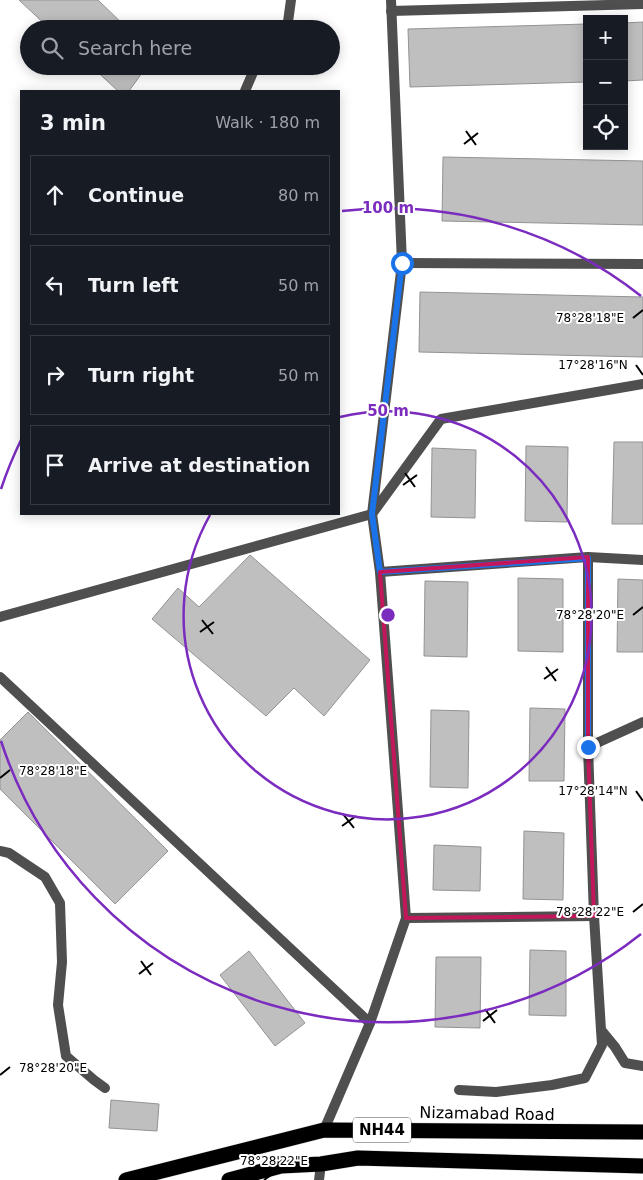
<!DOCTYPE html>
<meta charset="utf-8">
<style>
:root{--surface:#171b24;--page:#20242c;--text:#f1f3f6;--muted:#9ea1a6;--line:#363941}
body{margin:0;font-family:"DejaVu Sans",sans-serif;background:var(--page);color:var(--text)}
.controls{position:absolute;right:15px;top:15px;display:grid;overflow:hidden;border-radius:0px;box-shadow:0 2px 12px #0003}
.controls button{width:45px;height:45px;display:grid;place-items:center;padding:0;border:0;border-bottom:1px solid var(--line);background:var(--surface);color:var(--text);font:25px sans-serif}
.stop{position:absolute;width:15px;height:15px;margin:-11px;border:4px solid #1a73e8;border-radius:50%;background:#fff}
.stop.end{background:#1a73e8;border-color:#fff;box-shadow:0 1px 5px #0008}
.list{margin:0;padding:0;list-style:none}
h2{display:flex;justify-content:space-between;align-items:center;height:65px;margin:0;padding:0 20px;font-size:21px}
h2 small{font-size:16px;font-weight:400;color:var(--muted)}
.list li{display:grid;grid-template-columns:32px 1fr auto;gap:15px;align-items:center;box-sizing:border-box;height:80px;margin:0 10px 10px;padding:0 10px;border:1px solid var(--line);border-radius:0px}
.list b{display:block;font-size:19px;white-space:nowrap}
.list em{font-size:16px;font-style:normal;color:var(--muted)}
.icon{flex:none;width:28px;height:28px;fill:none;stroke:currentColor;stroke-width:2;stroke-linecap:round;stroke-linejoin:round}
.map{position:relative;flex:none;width:643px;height:1180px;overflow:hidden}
.search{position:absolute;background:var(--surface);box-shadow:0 2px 12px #0003;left:20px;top:20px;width:320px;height:55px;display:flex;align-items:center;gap:12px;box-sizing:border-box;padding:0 18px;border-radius:28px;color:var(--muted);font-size:19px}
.panel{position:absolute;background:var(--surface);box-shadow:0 2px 12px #0003;left:20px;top:90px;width:320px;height:425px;border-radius:0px}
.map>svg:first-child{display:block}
</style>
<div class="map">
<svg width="643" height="1180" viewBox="0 0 643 1180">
<rect width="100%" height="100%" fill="#fff"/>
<!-- building -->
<g fill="#bfbfbf" stroke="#939393">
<path d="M 19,0 L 98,0 L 128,29 L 50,29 Z"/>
<path d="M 643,22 L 643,80 L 624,81 L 624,23 Z"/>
<path d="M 587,24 L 587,82 L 410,87 L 408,29 Z"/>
<path d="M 91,66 L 147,66 L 129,91 L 118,91 Z"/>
<path d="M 443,157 L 643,161 L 643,225 L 442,221 Z"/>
<path d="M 420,292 L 643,297 L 643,357 L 419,352 Z"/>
<path d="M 614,442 L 643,442 L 643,524 L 612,524 Z"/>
<path d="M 526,446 L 568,447 L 567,522 L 525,521 Z"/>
<path d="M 432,448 L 476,450 L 475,518 L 431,517 Z"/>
<path d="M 250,555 L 370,660 L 324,716 L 294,688 L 266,716 L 152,619 L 178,588 L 199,607 Z"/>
<path d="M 518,578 L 563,579 L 563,652 L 518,651 Z"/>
<path d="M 618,579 L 643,580 L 643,652 L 617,652 Z"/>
<path d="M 425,581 L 468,582 L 467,657 L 424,656 Z"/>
<path d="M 530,708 L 565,709 L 564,781 L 529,781 Z"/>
<path d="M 431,710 L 469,711 L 468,788 L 430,787 Z"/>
<path d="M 28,712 L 168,851 L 115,904 L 0,789 L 0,740 Z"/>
<path d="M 524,831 L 564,833 L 563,900 L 523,899 Z"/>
<path d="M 434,845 L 481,847 L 480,891 L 433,890 Z"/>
<path d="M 530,950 L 566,951 L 566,1016 L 529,1015 Z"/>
<path d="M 249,951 L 305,1023 L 275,1046 L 220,975 Z"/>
<path d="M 436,957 L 481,957 L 480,1028 L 435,1027 Z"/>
<path d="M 111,1100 L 159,1104 L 157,1131 L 109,1128 Z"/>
</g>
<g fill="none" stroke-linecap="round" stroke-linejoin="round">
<!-- highway casing -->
<g stroke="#dbdbdb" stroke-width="16">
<g id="highway">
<path d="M 126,1180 L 324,1130 L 643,1132"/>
<path d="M 229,1180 L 281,1166 L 321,1164 L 358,1158 L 643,1166"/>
</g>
</g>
<!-- lane -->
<path stroke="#4f4f4f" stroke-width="10" d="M 319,1180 L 321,1164"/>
<!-- street -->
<g stroke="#4f4f4f" stroke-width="10">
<path d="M 391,11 L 643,4"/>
<path d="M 287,29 L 291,0"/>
<path d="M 245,91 L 254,70 L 257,66"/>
<path d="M 402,263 L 643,264"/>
<path d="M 588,557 L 643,560"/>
<path d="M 380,572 L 588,557 L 588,747 L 594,916 L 601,1030 L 615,1047 L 625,1063 L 643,1066"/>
<path d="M 0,617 L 372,514 L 402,263 L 391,0"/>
<path d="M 0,677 L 370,1023 L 324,1130"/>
<path d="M 588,747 L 643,722"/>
<path d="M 0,851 L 9,853 L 45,877 L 60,903 L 62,962 L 58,1005 L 66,1056 L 94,1080 L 105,1088"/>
<path d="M 406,918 L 594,916"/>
<path d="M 370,1023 L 406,918 L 380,572 L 372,514 L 441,419 L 643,384"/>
<path d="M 459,1090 L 496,1092 L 552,1085 L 585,1078 L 602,1045 L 601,1030"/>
</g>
<!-- highway -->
<use href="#highway" stroke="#000" stroke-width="15"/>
</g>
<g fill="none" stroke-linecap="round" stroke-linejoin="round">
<!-- route -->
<path stroke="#1a73e8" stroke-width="6" d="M 402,263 L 372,514 L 380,572 L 588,558 L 588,747"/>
</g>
<!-- marked area -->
<path fill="none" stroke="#c2185b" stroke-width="4" stroke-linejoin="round" d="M 588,557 L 588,747 L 594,916 L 406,918 L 380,572 Z"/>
<!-- ticks -->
<path fill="none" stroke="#000" stroke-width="2" d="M 466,131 L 476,145M 464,144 L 478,133M 633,318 L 643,310M 636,365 L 643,375M 405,473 L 415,487M 403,485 L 417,475M 633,615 L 643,607M 202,620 L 213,634M 200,632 L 214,622M 546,667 L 556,681M 544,679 L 558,669M 0,778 L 10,770M 636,791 L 643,801M 343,814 L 354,828M 342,826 L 356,816M 633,912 L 643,904M 141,961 L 151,975M 139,974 L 153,963M 485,1009 L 495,1023M 483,1021 L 497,1010M 0,1075 L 10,1067M 264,1180 L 274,1173"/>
<!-- distance rings -->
<g fill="none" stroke="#7b2cbf" stroke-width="2.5">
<path d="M340 417A204 204 0 1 1 210 515"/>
<path d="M641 934A407 407 0 0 1 1 741M1 489A407 407 0 0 1 21 440M342 211A407 407 0 0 1 641 296"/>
</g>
<g text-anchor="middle" stroke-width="4" stroke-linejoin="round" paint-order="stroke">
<!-- shield labels -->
<rect fill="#fff" stroke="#4c4c4c" stroke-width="1" x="353" y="1117.5" width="58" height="25" rx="4"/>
<g font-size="15" font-weight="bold" fill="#000">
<text x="382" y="1135">NH44</text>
</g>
<!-- street labels -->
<g font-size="16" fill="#000" stroke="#fff">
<text transform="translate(487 1113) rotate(1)" y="6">Nizamabad Road</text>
</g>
</g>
<g font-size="12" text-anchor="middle" fill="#000" stroke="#fff" stroke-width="4" stroke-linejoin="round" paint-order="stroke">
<text x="590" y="322">78°28'18"E</text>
<text x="593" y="369">17°28'16"N</text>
<text x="590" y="619">78°28'20"E</text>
<text x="53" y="775">78°28'18"E</text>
<text x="593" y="795">17°28'14"N</text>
<text x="590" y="916">78°28'22"E</text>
<text x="53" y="1072">78°28'20"E</text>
<text x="274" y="1165">78°28'22"E</text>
</g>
<circle cx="388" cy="615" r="8" fill="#7b2cbf" stroke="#fff" stroke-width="2.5"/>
<g font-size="15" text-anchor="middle" font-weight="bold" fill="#7b2cbf" stroke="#fff" stroke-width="4" stroke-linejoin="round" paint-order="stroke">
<text x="388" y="213">100 m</text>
<text x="388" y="416">50 m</text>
</g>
</svg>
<div class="controls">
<button>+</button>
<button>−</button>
<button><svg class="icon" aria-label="locate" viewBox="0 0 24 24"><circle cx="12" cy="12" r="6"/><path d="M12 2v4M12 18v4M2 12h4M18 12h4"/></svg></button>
</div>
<div class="stop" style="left:402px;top:263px"></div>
<div class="stop end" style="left:588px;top:747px"></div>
<div class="search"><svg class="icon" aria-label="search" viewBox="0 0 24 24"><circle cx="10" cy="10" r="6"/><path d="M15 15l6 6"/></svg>Search here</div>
<section class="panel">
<h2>3 min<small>Walk · 180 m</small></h2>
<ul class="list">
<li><svg class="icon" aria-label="ahead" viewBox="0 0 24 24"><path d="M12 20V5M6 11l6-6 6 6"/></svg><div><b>Continue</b></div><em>80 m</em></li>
<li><svg class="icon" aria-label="left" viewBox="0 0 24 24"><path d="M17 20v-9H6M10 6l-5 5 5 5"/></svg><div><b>Turn left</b></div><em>50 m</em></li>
<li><svg class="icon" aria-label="right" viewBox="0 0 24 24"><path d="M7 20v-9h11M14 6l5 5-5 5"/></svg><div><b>Turn right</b></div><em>50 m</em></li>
<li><svg class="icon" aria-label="arrive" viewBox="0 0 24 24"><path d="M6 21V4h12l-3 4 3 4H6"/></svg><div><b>Arrive at destination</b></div></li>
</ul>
</section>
</div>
